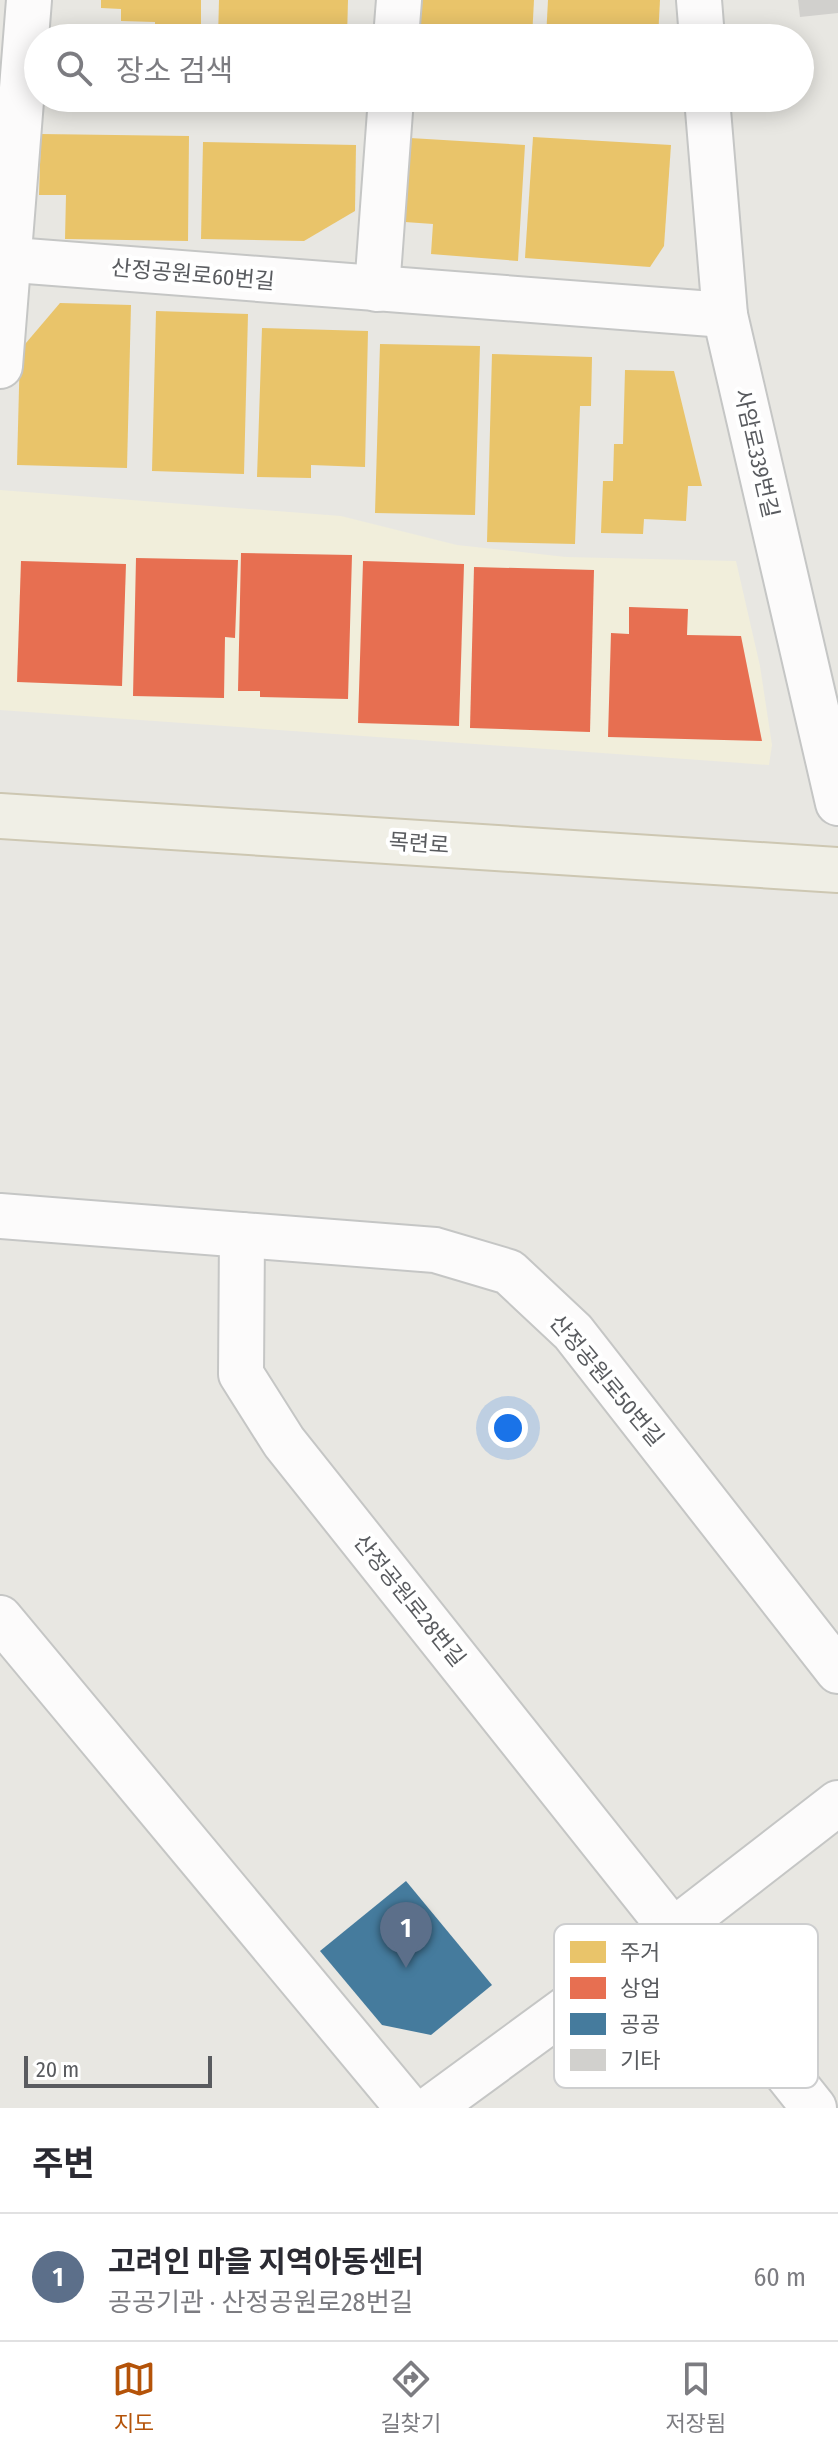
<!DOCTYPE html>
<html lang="ko">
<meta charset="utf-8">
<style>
:root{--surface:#fff;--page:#f2f2f3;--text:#2b2b33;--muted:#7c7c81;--line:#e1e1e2;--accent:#b45309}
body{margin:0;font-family:"Fira Sans Condensed","Noto Sans KR",sans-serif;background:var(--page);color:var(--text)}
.scale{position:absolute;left:24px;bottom:20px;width:188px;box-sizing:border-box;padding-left:8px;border:4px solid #595b5f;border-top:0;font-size:22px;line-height:28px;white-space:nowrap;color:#595b5f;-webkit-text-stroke:6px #fff;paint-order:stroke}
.you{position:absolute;left:508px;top:1428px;width:28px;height:28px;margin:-20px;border:6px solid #fff;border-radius:50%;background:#1a73e8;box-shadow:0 0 0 12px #1a73e833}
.badge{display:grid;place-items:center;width:52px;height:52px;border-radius:50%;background:var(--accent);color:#fff;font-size:26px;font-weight:700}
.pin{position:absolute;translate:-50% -66px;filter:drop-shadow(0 2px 4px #0008)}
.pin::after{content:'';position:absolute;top:42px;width:28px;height:24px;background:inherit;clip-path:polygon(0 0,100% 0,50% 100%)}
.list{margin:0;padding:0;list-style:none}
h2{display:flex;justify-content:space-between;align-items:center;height:104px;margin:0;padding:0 32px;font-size:34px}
h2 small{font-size:26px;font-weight:400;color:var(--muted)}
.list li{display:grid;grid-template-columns:52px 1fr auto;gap:24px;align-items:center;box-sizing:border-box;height:128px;padding:0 32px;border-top:2px solid var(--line)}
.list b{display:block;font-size:30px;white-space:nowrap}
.list p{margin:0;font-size:26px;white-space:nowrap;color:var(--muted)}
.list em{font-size:26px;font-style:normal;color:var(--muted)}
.icon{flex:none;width:44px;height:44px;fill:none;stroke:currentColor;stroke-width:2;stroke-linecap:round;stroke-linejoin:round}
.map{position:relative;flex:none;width:838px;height:2108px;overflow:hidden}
.search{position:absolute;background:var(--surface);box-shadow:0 4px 20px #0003;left:24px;right:24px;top:24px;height:88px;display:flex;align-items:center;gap:20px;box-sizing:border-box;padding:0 28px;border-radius:44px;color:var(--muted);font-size:30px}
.sheet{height:232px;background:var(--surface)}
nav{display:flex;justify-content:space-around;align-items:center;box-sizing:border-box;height:112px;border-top:2px solid var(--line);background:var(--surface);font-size:22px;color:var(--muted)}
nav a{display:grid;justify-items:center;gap:4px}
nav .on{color:var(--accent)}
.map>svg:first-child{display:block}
</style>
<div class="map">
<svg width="838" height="2108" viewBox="0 0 838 2108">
<rect width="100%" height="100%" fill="#e8e7e2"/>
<!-- commercial -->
<path fill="#f1eedb" d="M 0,490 L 341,516 L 457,545 L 566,557 L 736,561 L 760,666 L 772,745 L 769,765 L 0,710 Z"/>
<!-- homes -->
<g fill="#e9c46a">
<path d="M 101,0 L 201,0 L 201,30 L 193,30 L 192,38 L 155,38 L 155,22 L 121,21 L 121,9 L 101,8 Z"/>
<path d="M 219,0 L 348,0 L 347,38 L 218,38 Z"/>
<path d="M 415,0 L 534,0 L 532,38 L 412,38 Z"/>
<path d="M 548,0 L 660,0 L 658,38 L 546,38 Z"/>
<path d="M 621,98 L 654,98 L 654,102 L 621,100 Z"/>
<path d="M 41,134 L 189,136 L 188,241 L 65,239 L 66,195 L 39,195 Z"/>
<path d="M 533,137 L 671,145 L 664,246 L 650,267 L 525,258 Z"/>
<path d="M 410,138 L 525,145 L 518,261 L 431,254 L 433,224 L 405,222 Z"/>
<path d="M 203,142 L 356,145 L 355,211 L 304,241 L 201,239 Z"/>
<path d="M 60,303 L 131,305 L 127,468 L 17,465 L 20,350 Z"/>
<path d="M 156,311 L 248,314 L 244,474 L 152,471 Z"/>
<path d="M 262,328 L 368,331 L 365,467 L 311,465 L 311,478 L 257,477 Z"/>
<path d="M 380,344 L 480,346 L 475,515 L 375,513 Z"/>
<path d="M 492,354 L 592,357 L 591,406 L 580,406 L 575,544 L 487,542 Z"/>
<path d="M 625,370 L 674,371 L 702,486 L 688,486 L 686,521 L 644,519 L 643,534 L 601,533 L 603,481 L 613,481 L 614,444 L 623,444 Z"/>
</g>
<!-- shops -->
<g fill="#e76f51">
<path d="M 241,553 L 352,555 L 348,699 L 260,697 L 260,691 L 238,691 Z"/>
<path d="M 136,558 L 238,560 L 235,638 L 225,637 L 224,698 L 133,696 Z"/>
<path d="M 21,561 L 126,564 L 122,686 L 17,682 Z"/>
<path d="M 363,561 L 464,564 L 459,726 L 358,723 Z"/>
<path d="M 474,567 L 594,570 L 590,732 L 470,728 Z"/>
<path d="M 629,607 L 688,609 L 687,635 L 741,636 L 762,741 L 608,737 L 611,633 L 629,634 Z"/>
</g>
<!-- public -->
<path fill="#457b9d" d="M 406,1881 L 492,1985 L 431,2035 L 382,2025 L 320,1951 Z"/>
<!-- building -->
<path fill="#d1d0cd" d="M 798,0 L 838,0 L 838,13 L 800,17 Z"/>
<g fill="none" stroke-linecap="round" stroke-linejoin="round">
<!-- minor casing -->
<g stroke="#c5c6c5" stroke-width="48">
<g id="minor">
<path d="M 699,0 L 702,38"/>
<path d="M 396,38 L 399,0"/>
<path d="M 707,98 L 725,315 L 838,803"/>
<path d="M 0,259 L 725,315"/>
<path d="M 377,289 L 391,98"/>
<path d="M 0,366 L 29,0"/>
<path d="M 0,1216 L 435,1250 L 509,1272 L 573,1332 L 838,1671"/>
<path d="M 242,1235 L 241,1374 L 284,1442 L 814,2108"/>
<path d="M 0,1618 L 408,2108"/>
<path d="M 431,2108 L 674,1930 L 838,1803"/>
</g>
</g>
<!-- major casing -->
<g stroke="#cdc7b2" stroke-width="48">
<path id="major" d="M 0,816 L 838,870"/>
</g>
<!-- minor -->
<use href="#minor" stroke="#fcfbfb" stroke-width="44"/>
<!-- major -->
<use href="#major" stroke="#f0efe6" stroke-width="44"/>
</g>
<g text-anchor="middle" stroke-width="8" stroke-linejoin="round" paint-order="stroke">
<!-- street labels -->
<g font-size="22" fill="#595b5f" stroke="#fff">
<text transform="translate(193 274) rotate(5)" y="8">산정공원로60번길</text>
<text transform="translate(757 453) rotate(77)" y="8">사암로339번길</text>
<text transform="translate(419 843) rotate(4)" y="8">목련로</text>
<text transform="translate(607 1380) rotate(50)" y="8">산정공원로50번길</text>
<text transform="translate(410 1600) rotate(51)" y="8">산정공원로28번길</text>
</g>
</g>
<!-- legend -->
<rect x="554" y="1924" width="264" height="164" rx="12" fill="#fff" stroke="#cdcecf" stroke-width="2"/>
<rect x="570" y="1941" width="36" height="22" fill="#e9c46a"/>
<rect x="570" y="1977" width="36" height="22" fill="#e76f51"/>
<rect x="570" y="2013" width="36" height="22" fill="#457b9d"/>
<rect x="570" y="2049" width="36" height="22" fill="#d1d0cd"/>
<g font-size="22" fill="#595b5f">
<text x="620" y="1960">주거</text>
<text x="620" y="1996">상업</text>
<text x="620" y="2032">공공</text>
<text x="620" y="2068">기타</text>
</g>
</svg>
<div class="scale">20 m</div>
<div class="you"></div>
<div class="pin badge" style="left:406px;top:1968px;background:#5c6f8a">1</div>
<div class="search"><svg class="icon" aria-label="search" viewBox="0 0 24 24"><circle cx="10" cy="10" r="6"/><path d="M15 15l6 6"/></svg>장소 검색</div>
</div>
<section class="sheet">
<h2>주변<small></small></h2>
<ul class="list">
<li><span class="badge" style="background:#5c6f8a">1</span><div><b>고려인 마을 지역아동센터</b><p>공공기관 · 산정공원로28번길</p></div><em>60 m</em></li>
</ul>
</section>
<nav>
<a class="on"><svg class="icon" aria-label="map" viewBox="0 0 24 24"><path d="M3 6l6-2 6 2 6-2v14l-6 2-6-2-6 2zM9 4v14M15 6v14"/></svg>지도</a>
<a><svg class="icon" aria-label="directions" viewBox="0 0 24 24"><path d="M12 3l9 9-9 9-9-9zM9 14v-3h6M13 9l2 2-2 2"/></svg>길찾기</a>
<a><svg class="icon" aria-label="saved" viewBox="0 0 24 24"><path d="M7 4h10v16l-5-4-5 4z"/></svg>저장됨</a>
</nav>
